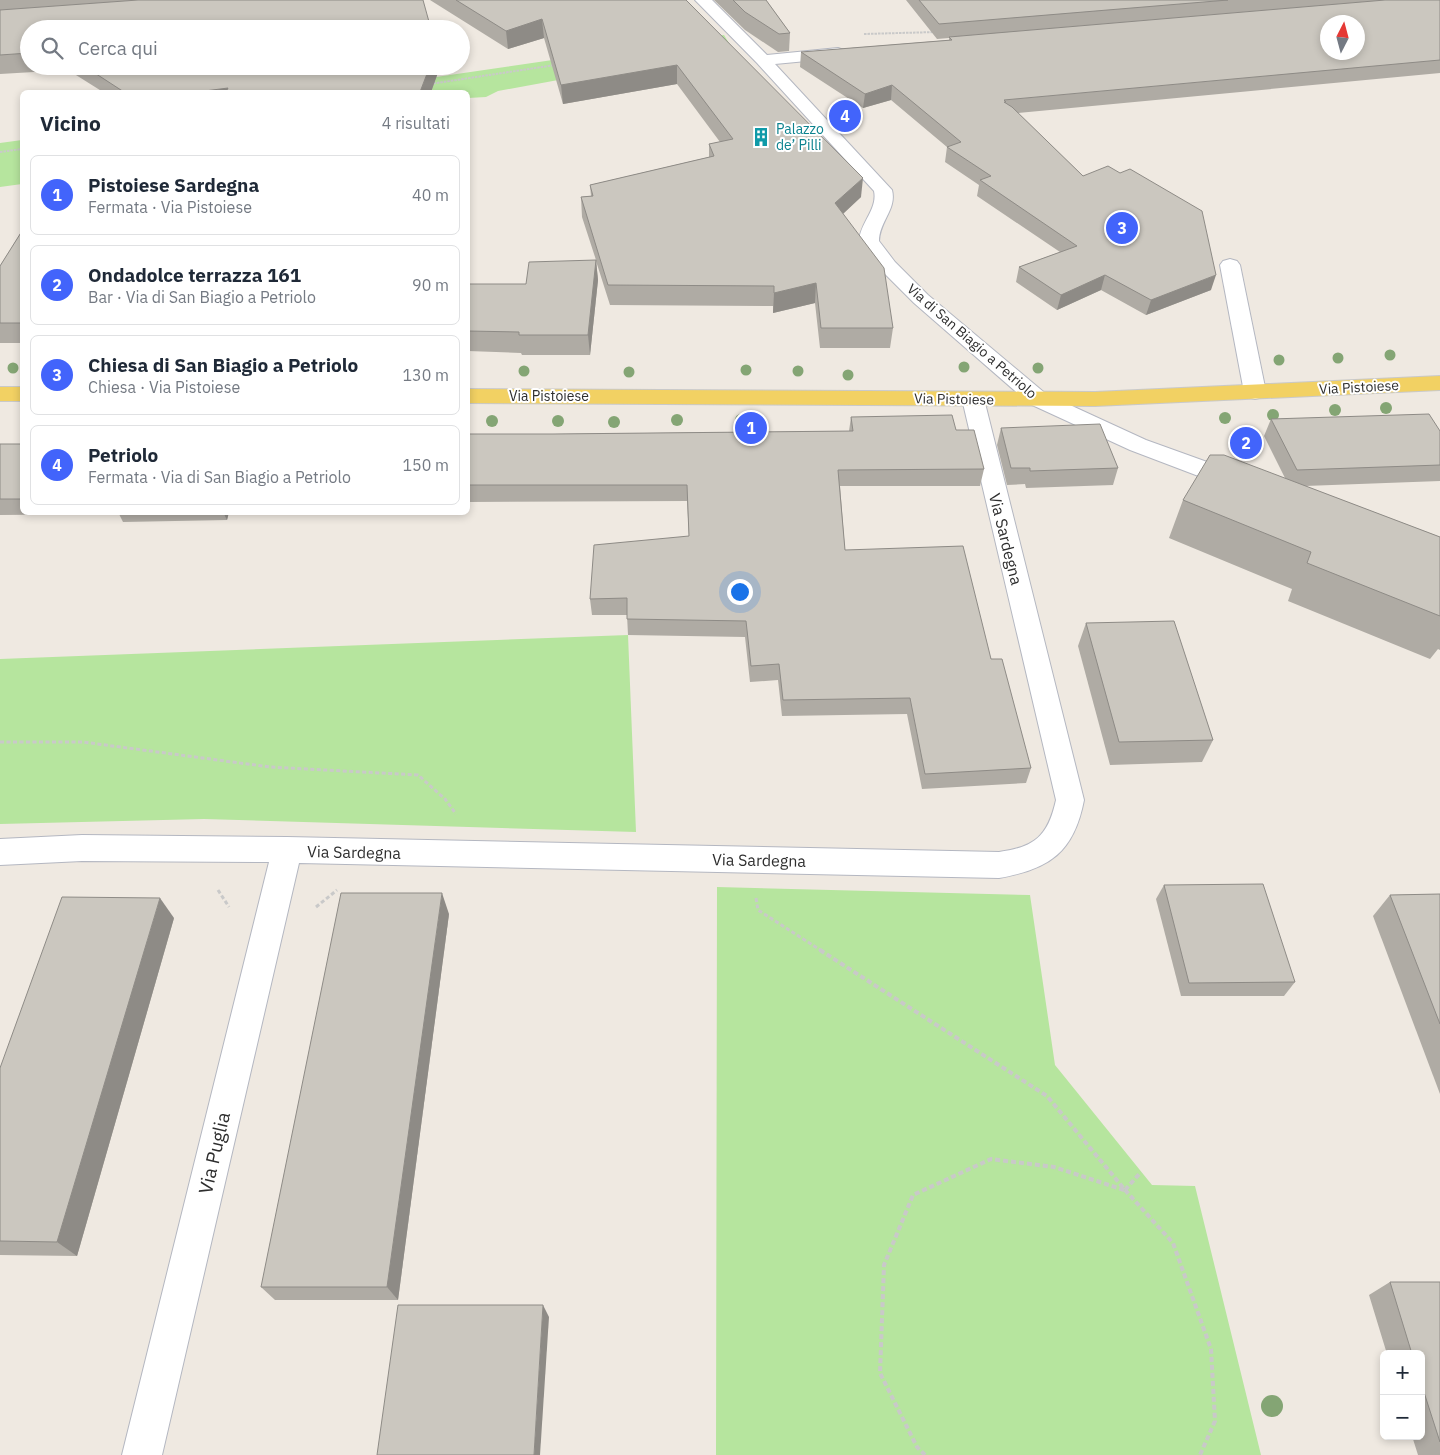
<!DOCTYPE html>
<html lang="it">
<meta charset="utf-8">
<style>
:root{--surface:#fff;--page:#f2f2f3;--text:#1f2937;--muted:#747a83;--line:#e0e1e3;--accent:#4264fb}
body{margin:0;font-family:"IBM Plex Sans",sans-serif;background:var(--page);color:var(--text)}
.controls{position:absolute;right:15px;bottom:15px;display:grid;overflow:hidden;border-radius:8px;box-shadow:0 2px 8px #0003}
.controls button{width:45px;height:45px;display:grid;place-items:center;padding:0;border:0;border-bottom:1px solid var(--line);background:var(--surface);color:var(--text);font:25px sans-serif}
.compass{position:absolute;left:1320px;top:15px;width:45px;height:45px;border-radius:50%;background:var(--surface);box-shadow:0 2px 8px #0003;rotate:6deg}
.you{position:absolute;left:739px;top:591px;width:18px;height:18px;margin:-12px;border:4px solid #fff;border-radius:50%;background:#1a73e8;box-shadow:0 0 0 8px #1a73e833}
.badge{display:grid;place-items:center;width:32px;height:32px;border-radius:50%;background:var(--accent);color:#fff;font-size:16px;font-weight:700}
.pin{position:absolute;translate:-50% -50%;border:2px solid #fff;box-shadow:0 1px 5px #0006}
.list{margin:0;padding:0;list-style:none}
h2{display:flex;justify-content:space-between;align-items:center;height:65px;margin:0;padding:0 20px;font-size:21px}
h2 small{font-size:16px;font-weight:400;color:var(--muted)}
.list li{display:grid;grid-template-columns:32px 1fr auto;gap:15px;align-items:center;box-sizing:border-box;height:80px;margin:0 10px 10px;padding:0 10px;border:1px solid var(--line);border-radius:8px}
.list b{display:block;font-size:19px;white-space:nowrap}
.list p{margin:0;font-size:16px;white-space:nowrap;color:var(--muted)}
.list em{font-size:16px;font-style:normal;color:var(--muted)}
.icon{flex:none;width:28px;height:28px;fill:none;stroke:currentColor;stroke-width:2;stroke-linecap:round;stroke-linejoin:round}
.map{position:relative;flex:none;width:1440px;height:1455px;overflow:hidden}
.search{position:absolute;background:var(--surface);box-shadow:0 2px 8px #0003;left:20px;top:20px;width:450px;height:55px;display:flex;align-items:center;gap:12px;box-sizing:border-box;padding:0 18px;border-radius:28px;color:var(--muted);font-size:19px}
.panel{position:absolute;background:var(--surface);box-shadow:0 2px 8px #0003;left:20px;top:90px;width:450px;height:425px;border-radius:8px}
.map>svg:first-child{display:block}
</style>
<div class="map">
<svg width="1440" height="1455" viewBox="0 0 1440 1455">
<rect width="100%" height="100%" fill="#efe9e1"/>
<!-- green -->
<g fill="#b6e59e">
<path d="M 724,35 L 732,48 L 498,91 L 486,97 L 468,98 L 468,92 L 333,92 Z"/>
<path d="M 22,140 L 22,184 L 0,187 L 0,143 Z"/>
<path d="M 628,635 L 636,832 L 204,819 L 0,824 L 0,659 Z"/>
<path d="M 717,887 L 1030,895 L 1055,1065 L 1152,1185 L 1195,1186 L 1261,1455 L 716,1455 Z"/>
</g>
<g fill="none" stroke-linecap="round" stroke-linejoin="round">
<!-- minor casing -->
<g stroke="#b4b7c1" stroke-width="2">
<g id="minor">
<path d="M 695,0 L 712,0 L 767,55 L 838,48 L 844,50 L 846,53 L 844,56 L 838,58 L 775,64 L 892,190 C 897,209 879,222 879,241 L 895,262 L 928,295 L 1046,394 L 1146,440 L 1246,476 L 1250,482 L 1246,488 L 1238,490 L 1230,488 L 1130,450 L 1030,404 L 914,303 L 881,270 L 859,241 C 860,223 878,209 874,191 L 757,63 Z"/>
<path d="M 1230,259 L 1237,261 L 1240,265 L 1266,392 L 1263,397 L 1255,399 L 1247,397 L 1244,392 L 1220,265 L 1223,261 Z"/>
<path d="M 973,392 L 981,394 L 984,399 L 1084,800 C 1074,852 1050,869 999,878 L 299,863 L 162,1455 L 122,1455 L 269,862 L 82,861 L 0,865 L 0,839 L 82,835 L 287,837 L 999,852 C 1035,847 1048,836 1056,800 L 962,399 L 965,394 Z"/>
</g>
</g>
<!-- major casing -->
<g stroke="#c9c9c9" stroke-width="2">
<g id="major">
<path d="M 1440,376 L 1440,390 L 1095,406 L 468,403 L 468,389 L 1095,392 Z"/>
<rect x="0" y="387" width="22" height="14"/>
</g>
</g>
<!-- path-far2 -->
<g stroke="#c9c9c9" stroke-width="2" stroke-dasharray="2.5 1" stroke-linecap="butt">
<path d="M 864,34 L 936,32"/>
<path d="M 430,84 L 555,65"/>
<path d="M 0,152 L 22,149"/>
</g>
<!-- path-far1 -->
<g stroke="#c9c9c9" stroke-width="3" stroke-dasharray="4 2.5" stroke-linecap="butt">
<path d="M 0,742 L 83,742 L 270,767 L 418,775 L 445,799 L 456,814"/>
<path d="M 218,890 L 229,907"/>
<path d="M 756,898 L 758,910 L 822,951"/>
<path d="M 316,907 L 337,890"/>
</g>
<!-- path -->
<g stroke="#c9c9c9" stroke-width="4" stroke-dasharray="5 3" stroke-linecap="butt">
<path d="M 820,950 L 1047,1096 L 1125,1190 L 1173,1243 L 1211,1349 L 1215,1421 L 1200,1455"/>
<path d="M 1125,1190 L 1141,1172"/>
<path d="M 925,1455 L 917,1447 L 880,1373 L 884,1265 L 913,1195 L 991,1159 L 1054,1167 L 1124,1190"/>
</g>
<!-- minor -->
<use href="#minor" fill="#fff" fill-rule="evenodd"/>
<!-- major -->
<use href="#major" fill="#f2d163" fill-rule="evenodd"/>
</g>
<!-- trees -->
<g fill="#84a574">
<circle cx="1390" cy="355" r="5.5"/>
<circle cx="1338" cy="358" r="5.5"/>
<circle cx="1279" cy="360" r="5.5"/>
<circle cx="964" cy="367" r="5.5"/>
<circle cx="13" cy="368" r="5.5"/>
<circle cx="1038" cy="368" r="5.5"/>
<circle cx="746" cy="370" r="5.5"/>
<circle cx="524" cy="371" r="5.5"/>
<circle cx="798" cy="371" r="5.5"/>
<circle cx="629" cy="372" r="5.5"/>
<circle cx="848" cy="375" r="5.5"/>
<circle cx="1386" cy="408" r="6"/>
<circle cx="1335" cy="410" r="6"/>
<circle cx="1273" cy="415" r="6"/>
<circle cx="1225" cy="418" r="6"/>
<circle cx="677" cy="420" r="6"/>
<circle cx="741" cy="420" r="6"/>
<circle cx="492" cy="421" r="6"/>
<circle cx="558" cy="421" r="6"/>
<circle cx="614" cy="422" r="6"/>
<circle cx="1272" cy="1406" r="11"/>
</g>
<!-- wall -->
<g fill="#afaba4">
<path d="M 0,0 L 423,0 L 29,29 L 29,66 L 440,66 L 440,67 L 431,92 L 103,92 L 68,70 L 0,74 Z"/>
<path d="M 430,0 L 686,0 L 861,197 L 843,214 L 893,328 L 890,348 L 820,348 L 815,303 L 773,313 L 773,306 L 610,305 L 596,261 L 598,280 L 590,355 L 522,355 L 521,353 L 468,351 L 468,284 L 526,284 L 596,260 L 582,217 L 581,197 L 591,196 L 590,185 L 709,157 L 709,144 L 720,142 L 677,84 L 563,104 L 544,38 L 508,49 Z"/>
<path d="M 714,0 L 766,0 L 790,33 L 789,51 L 778,52 L 745,30 Z"/>
<path d="M 906,0 L 1440,0 L 1440,73 L 1018,113 L 1083,176 L 1211,290 L 1146,315 L 1101,290 L 1057,310 L 1016,282 L 1019,267 L 1060,252 L 977,196 L 979,185 L 945,162 L 947,147 L 891,100 L 863,108 L 800,67 L 801,52 L 949,40 L 949,38 L 937,39 Z"/>
<path d="M 22,231 L 22,343 L 0,343 L 0,266 Z"/>
<path d="M 851,417 L 956,430 L 984,469 L 980,486 L 840,486 L 845,550 L 991,659 L 1031,768 L 1026,783 L 922,789 L 907,714 L 782,716 L 778,680 L 750,682 L 745,637 L 628,635 L 627,615 L 592,615 L 590,599 L 689,536 L 687,501 L 468,502 L 468,434 L 553,434 L 849,431 Z"/>
<path d="M 1271,419 L 1440,431 L 1440,481 L 1305,486 L 1440,537 L 1440,650 L 1438,649 L 1430,659 L 1288,601 L 1292,589 L 1169,538 L 1183,500 L 1285,478 L 1264,436 Z"/>
<path d="M 1001,428 L 1118,468 L 1113,485 L 1026,488 L 1025,484 L 1007,485 L 997,445 Z"/>
<path d="M 0,444 L 22,444 L 22,512 L 229,512 L 227,520 L 123,522 L 119,514 L 0,515 Z"/>
<path d="M 1086,623 L 1213,740 L 1202,762 L 1110,765 L 1078,646 Z"/>
<path d="M 1164,885 L 1295,982 L 1284,996 L 1181,996 L 1156,899 Z"/>
<path d="M 1440,894 L 1440,1094 L 1373,916 L 1390,895 Z"/>
<path d="M 449,914 L 398,1300 L 275,1300 L 261,1287 Z"/>
<path d="M 174,918 L 77,1256 L 0,1255 L 0,1068 Z"/>
<path d="M 1390,1282 L 1440,1282 L 1440,1455 L 1418,1455 L 1412,1436 L 1421,1436 L 1421,1354 L 1387,1354 L 1369,1295 Z"/>
</g>
<!-- shaded-wall -->
<g fill="#8e8b86">
<path d="M 542,19 L 544,38 L 508,49 L 506,31 Z"/>
<path d="M 677,65 L 677,84 L 563,104 L 561,85 Z"/>
<path d="M 430,66 L 440,66 L 440,67 L 431,92 L 420,92 Z"/>
<path d="M 892,85 L 891,100 L 863,108 L 865,94 Z"/>
<path d="M 228,88 L 230,92 L 197,92 Z"/>
<path d="M 863,178 L 861,197 L 833,223 L 835,203 Z"/>
<path d="M 596,260 L 598,280 L 590,355 L 588,335 Z"/>
<path d="M 1105,275 L 1101,290 L 1057,310 L 1061,295 Z"/>
<path d="M 1216,275 L 1211,290 L 1146,315 L 1151,300 Z"/>
<path d="M 816,283 L 815,303 L 773,313 L 774,293 Z"/>
<path d="M 223,512 L 229,512 L 227,520 Z"/>
<path d="M 442,893 L 449,914 L 398,1300 L 387,1287 Z"/>
<path d="M 160,898 L 174,918 L 77,1256 L 57,1242 Z"/>
<path d="M 543,1305 L 549,1317 L 540,1455 L 534,1455 Z"/>
</g>
<!-- building -->
<g fill="#cbc7bf" stroke="#8e8b86" fill-rule="evenodd">
<path d="M 138,0 L 423,0 L 431,29 L 29,29 L 29,53 L 0,55 L 0,10 Z"/>
<path d="M 456,0 L 686,0 L 863,178 L 835,203 L 884,268 L 893,328 L 821,328 L 816,283 L 774,293 L 774,286 L 608,285 L 581,197 L 593,196 L 590,185 L 714,156 L 709,144 L 733,139 L 677,65 L 561,85 L 542,19 L 506,31 Z"/>
<path d="M 733,0 L 766,0 L 790,33 L 779,34 L 745,12 Z"/>
<path d="M 919,0 L 1228,0 L 939,24 Z"/>
<path d="M 1385,0 L 1440,0 L 1440,60 L 1004,100 L 1006,102 L 1004,102 L 1012,107 L 1083,176 L 1108,166 L 1120,173 L 1130,169 L 1202,211 L 1216,275 L 1151,300 L 1105,275 L 1061,295 L 1019,267 L 1077,246 L 980,180 L 991,176 L 947,147 L 961,142 L 892,85 L 865,94 L 801,52 L 952,40 L 949,37 ZM 1328,22 L 1358,22 L 1358,52 L 1328,52 Z"/>
<path d="M 84,66 L 430,66 L 420,92 L 226,92 L 228,88 L 197,92 L 124,92 Z"/>
<path d="M 22,231 L 22,323 L 0,323 L 0,266 Z"/>
<path d="M 596,260 L 588,335 L 519,335 L 519,332 L 468,331 L 468,284 L 526,284 L 529,262 Z"/>
<path d="M 1429,414 L 1440,431 L 1440,465 L 1297,470 L 1271,419 Z"/>
<path d="M 952,415 L 956,430 L 974,430 L 984,469 L 838,470 L 845,550 L 963,546 L 991,659 L 1002,659 L 1031,768 L 925,774 L 910,698 L 783,700 L 779,664 L 751,666 L 746,621 L 627,619 L 627,598 L 590,599 L 594,545 L 689,536 L 687,485 L 468,485 L 468,434 L 553,434 L 853,431 L 851,417 Z"/>
<path d="M 1100,424 L 1118,468 L 1030,471 L 1030,468 L 1011,468 L 1001,428 Z"/>
<rect x="0" y="444" width="22" height="55"/>
<path d="M 1210,455 L 1224,455 L 1440,537 L 1440,616 L 1307,563 L 1311,552 L 1183,500 Z"/>
<path d="M 1174,621 L 1213,740 L 1119,742 L 1086,623 Z"/>
<path d="M 1263,884 L 1295,982 L 1189,983 L 1164,885 Z"/>
<path d="M 341,893 L 442,893 L 387,1287 L 261,1287 Z"/>
<path d="M 1440,894 L 1440,1024 L 1390,895 Z"/>
<path d="M 62,897 L 160,898 L 57,1242 L 0,1241 L 0,1068 Z"/>
<path d="M 1390,1282 L 1440,1282 L 1440,1442 L 1421,1383 L 1421,1354 L 1412,1354 Z"/>
<path d="M 398,1305 L 543,1305 L 534,1455 L 377,1455 Z"/>
</g>
<!-- icons -->
<defs>
<g id="building-bare" transform="scale(1.5)"><path d="M-4-6H4V6H1V3H-1V6H-4ZM-2.5-4.3h1.7v1.8h-1.7ZM.8-4.3h1.7v1.8H.8ZM-2.5-1h1.7V.8h-1.7ZM.8-1h1.7V.8H.8Z" fill="#0f9aa8" stroke="#fff" stroke-width="2.5" paint-order="stroke"/></g>
</defs>
<g fill-rule="evenodd">
<use href="#building-bare" x="761" y="137"/>
</g>
<g text-anchor="middle" stroke-width="4" stroke-linejoin="round" paint-order="stroke">
<!-- far-culture labels -->
<g font-size="14" fill="#0d838f" stroke="#fff" text-anchor="start">
<text x="776" y="134">Palazzo<tspan x="776" dy="16">de’ Pilli</tspan></text>
</g>
<!-- far-street labels -->
<g font-size="14" fill="#2e2e2e" stroke="#fff">
<text transform="translate(972 341) rotate(41)" y="5">Via di San Biagio a Petriolo</text>
<text transform="translate(1359 387) rotate(-3)" y="5">Via Pistoiese</text>
<text x="549" y="401">Via Pistoiese</text>
<text transform="translate(954 399) rotate(1)" y="5">Via Pistoiese</text>
</g>
<!-- street labels -->
<g font-size="16" fill="#2e2e2e" stroke="#fff">
<text transform="translate(1006 539) rotate(76)" y="6">Via Sardegna</text>
<text transform="translate(354 852) rotate(1)" y="6">Via Sardegna</text>
<text transform="translate(759 860) rotate(1)" y="6">Via Sardegna</text>
</g>
<!-- near-street labels -->
<g font-size="19" fill="#2e2e2e" stroke="#fff">
<text transform="translate(214 1153) rotate(-77)" y="7">Via Puglia</text>
</g>
</g>
</svg>
<div class="controls">
<button>+</button>
<button>−</button>
</div>
<svg class="compass" viewBox="-18 -18 36 36"><path d="M0-13l5 13h-10z" fill="#e53935"/><path d="M0 13l5-13h-10z" fill="#747a83"/></svg>
<div class="you"></div>
<div class="pin badge" style="left:751px;top:428px">1</div>
<div class="pin badge" style="left:1246px;top:443px">2</div>
<div class="pin badge" style="left:1122px;top:228px">3</div>
<div class="pin badge" style="left:845px;top:116px">4</div>
<div class="search"><svg class="icon" aria-label="search" viewBox="0 0 24 24"><circle cx="10" cy="10" r="6"/><path d="M15 15l6 6"/></svg>Cerca qui</div>
<section class="panel">
<h2>Vicino<small>4 risultati</small></h2>
<ul class="list">
<li><span class="badge">1</span><div><b>Pistoiese Sardegna</b><p>Fermata · Via Pistoiese</p></div><em>40 m</em></li>
<li><span class="badge">2</span><div><b>Ondadolce terrazza 161</b><p>Bar · Via di San Biagio a Petriolo</p></div><em>90 m</em></li>
<li><span class="badge">3</span><div><b>Chiesa di San Biagio a Petriolo</b><p>Chiesa · Via Pistoiese</p></div><em>130 m</em></li>
<li><span class="badge">4</span><div><b>Petriolo</b><p>Fermata · Via di San Biagio a Petriolo</p></div><em>150 m</em></li>
</ul>
</section>
</div>
